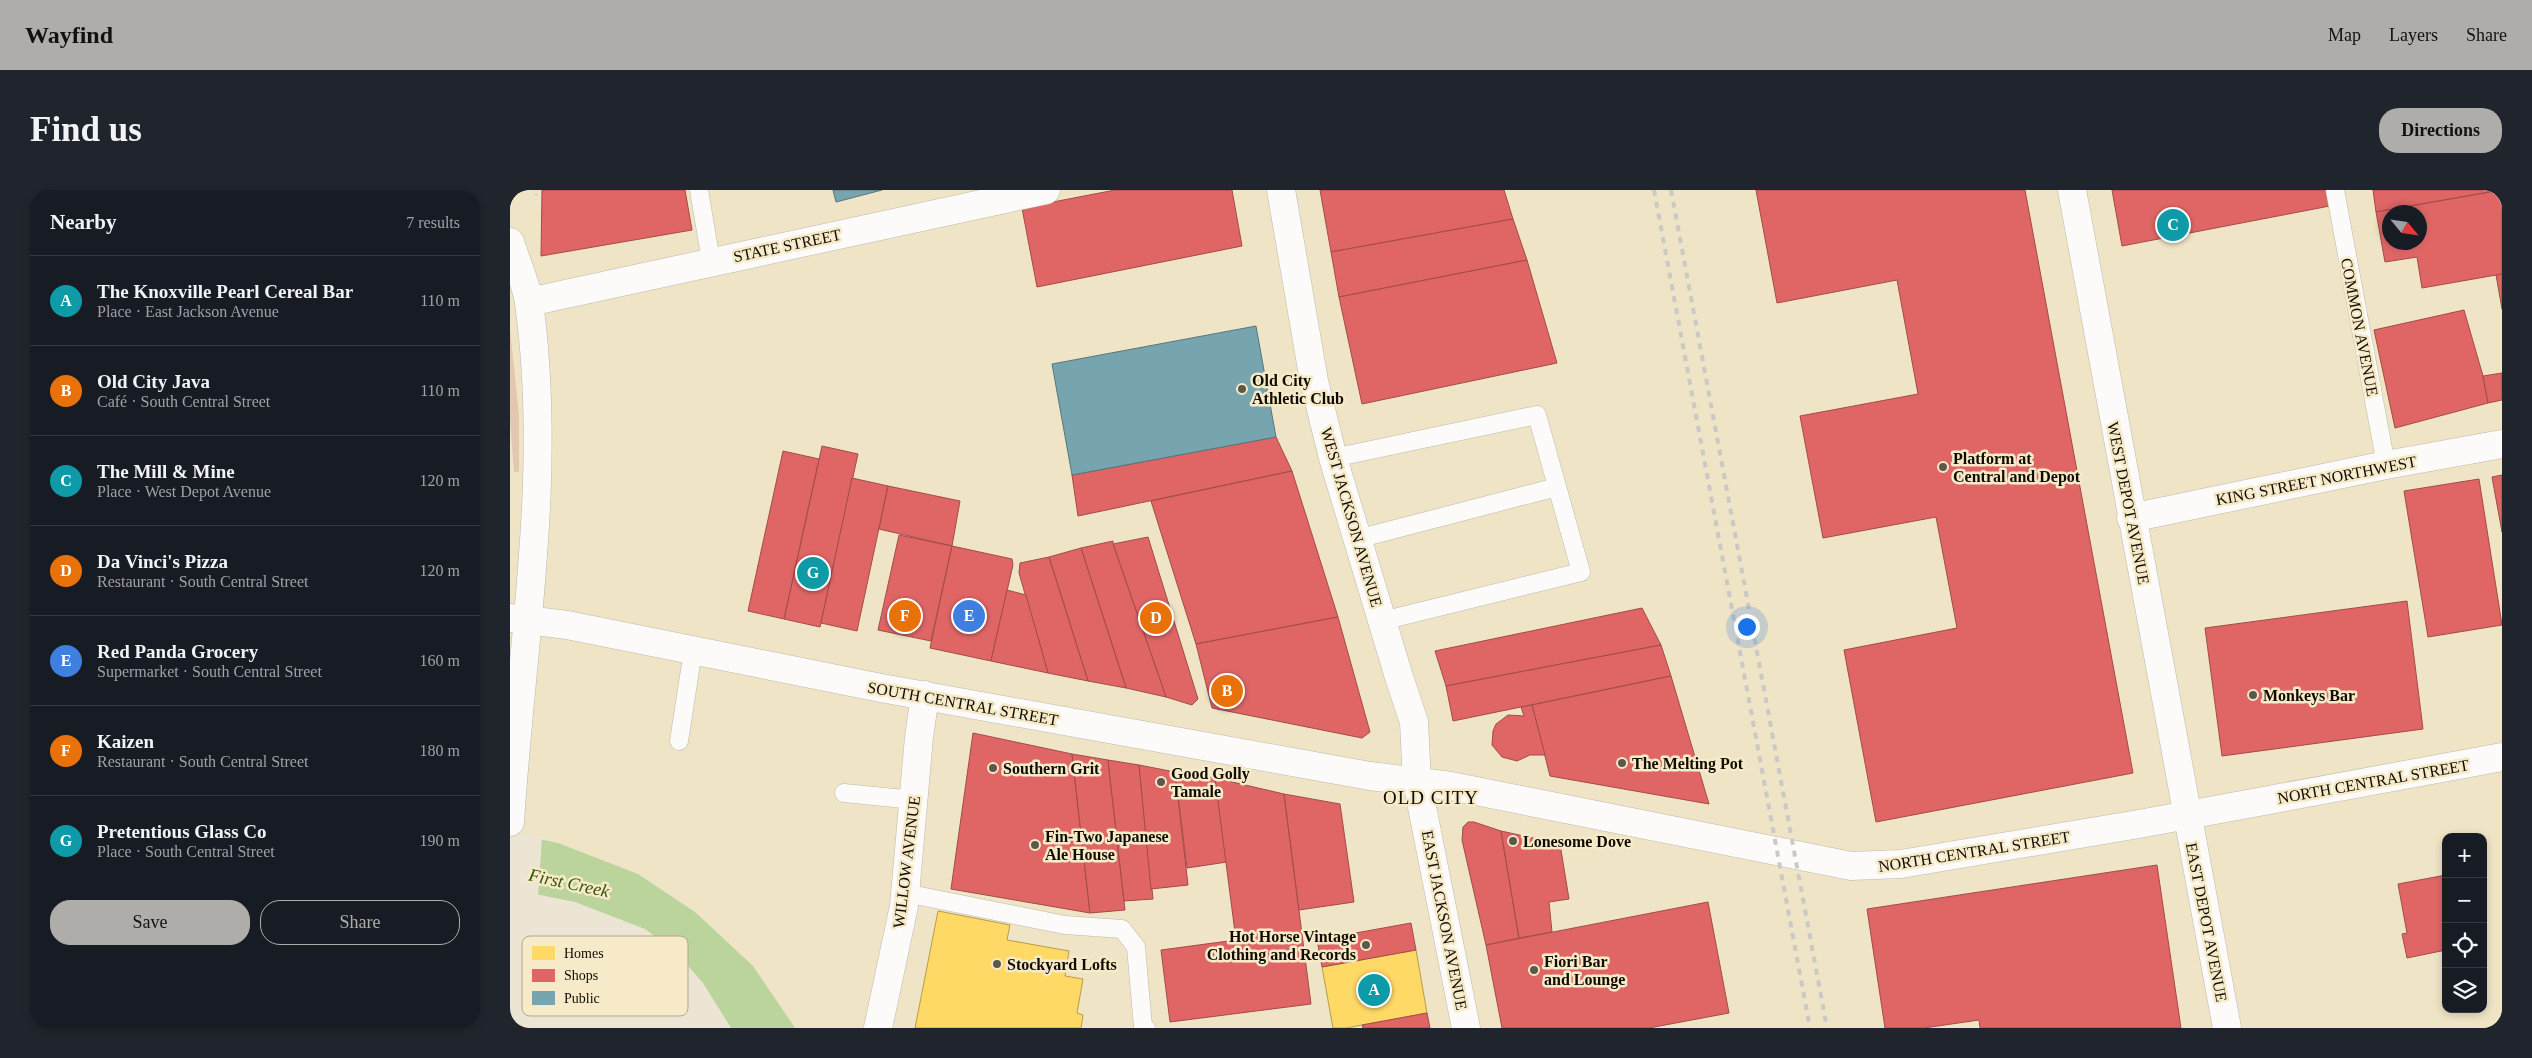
<!DOCTYPE html>
<meta charset="utf-8">
<style>
:root{--surface:#171b24;--page:#20242c;--text:#f1f3f6;--muted:#9ea1a6;--line:#363941;--accent:#aeadaa}
body{margin:0;font-family:"Times New Roman",serif;background:var(--page);color:var(--text)}
.controls{position:absolute;right:15px;bottom:15px;display:grid;overflow:hidden;border-radius:10px;box-shadow:0 2px 8px #0003}
.controls button{width:45px;height:45px;display:grid;place-items:center;padding:0;border:0;border-bottom:1px solid var(--line);background:var(--surface);color:var(--text);font:25px sans-serif}
.compass{position:absolute;left:1872px;top:15px;width:45px;height:45px;border-radius:50%;background:var(--surface);box-shadow:0 2px 8px #0003;rotate:119deg}
.you{position:absolute;left:1236px;top:436px;width:18px;height:18px;margin:-12px;border:4px solid #fff;border-radius:50%;background:#1a73e8;box-shadow:0 0 0 8px #1a73e833}
.badge{display:grid;place-items:center;width:32px;height:32px;border-radius:50%;background:var(--accent);color:#fff;font-size:16px;font-weight:700}
.pin{position:absolute;translate:-50% -50%;border:2px solid #fff;box-shadow:0 1px 5px #0006}
.list{margin:0;padding:0;list-style:none}
h2{display:flex;justify-content:space-between;align-items:center;height:65px;margin:0;padding:0 20px;font-size:21px}
h2 small{font-size:16px;font-weight:400;color:var(--muted)}
.list li{display:grid;grid-template-columns:32px 1fr auto;gap:15px;align-items:center;box-sizing:border-box;height:90px;padding:0 20px;border-top:1px solid var(--line)}
.list b{display:block;font-size:19px;white-space:nowrap}
.list p{margin:0;font-size:16px;white-space:nowrap;color:var(--muted)}
.list em{font-size:16px;font-style:normal;color:var(--muted)}
.actions{display:flex;gap:10px;padding:15px 20px}
.actions a{flex:1;padding:11px 0;border:1px solid var(--accent);border-radius:20px;text-align:center;font-size:18px;color:var(--accent)}
.actions .main{background:var(--accent);color:#111}
.icon{flex:none;width:28px;height:28px;fill:none;stroke:currentColor;stroke-width:2;stroke-linecap:round;stroke-linejoin:round}
.map{position:relative;flex:none;width:1992px;height:838px;overflow:hidden;border-radius:20px}
header{display:flex;align-items:center;gap:30px;box-sizing:border-box;height:70px;padding:0 25px;background:var(--accent);color:#111}
header strong{font-size:24px}
nav{display:flex;gap:28px;margin-inline-start:auto;font-size:18px}
.intro{display:flex;align-items:center;justify-content:space-between;box-sizing:border-box;height:120px;padding:0 30px}
h1{margin:0;font-size:35px}
.button{padding:12px 22px;border-radius:20px;background:var(--accent);color:#111;font-size:18px;font-weight:700}
main{display:flex;gap:30px;padding:0 30px}
aside{flex:1;background:var(--surface);border-radius:20px;box-shadow:0 2px 8px #0003}
.map>svg:first-child{display:block}
</style>
<header>
<strong>Wayfind</strong>
<nav><a>Map</a><a>Layers</a><a>Share</a></nav>
</header>
<div class="intro"><h1>Find us</h1><a class="button">Directions</a></div>
<main>
<aside>
<h2>Nearby<small>7 results</small></h2>
<ul class="list">
<li><span class="badge" style="background:#0f9aa8">A</span><div><b>The Knoxville Pearl Cereal Bar</b><p>Place · East Jackson Avenue</p></div><em>110 m</em></li>
<li><span class="badge" style="background:#e8710a">B</span><div><b>Old City Java</b><p>Café · South Central Street</p></div><em>110 m</em></li>
<li><span class="badge" style="background:#0f9aa8">C</span><div><b>The Mill &amp; Mine</b><p>Place · West Depot Avenue</p></div><em>120 m</em></li>
<li><span class="badge" style="background:#e8710a">D</span><div><b>Da Vinci's Pizza</b><p>Restaurant · South Central Street</p></div><em>120 m</em></li>
<li><span class="badge" style="background:#3f7fe0">E</span><div><b>Red Panda Grocery</b><p>Supermarket · South Central Street</p></div><em>160 m</em></li>
<li><span class="badge" style="background:#e8710a">F</span><div><b>Kaizen</b><p>Restaurant · South Central Street</p></div><em>180 m</em></li>
<li><span class="badge" style="background:#0f9aa8">G</span><div><b>Pretentious Glass Co</b><p>Place · South Central Street</p></div><em>190 m</em></li>
</ul>
<div class="actions"><a class="main">Save</a><a>Share</a></div>
</aside>
<div class="map">
<svg width="1992" height="838" viewBox="0 0 1992 838">
<rect width="100%" height="100%" fill="#ece5d4"/>
<!-- built -->
<path fill="#efe4c6" fill-rule="evenodd" d="M 0,0 L 1992,0 L 1992,838 L 285,838 L 243,776 L 185,722 L 128,684 L 48,653 L 0,640 ZM 1880,22 L 1910,22 L 1910,52 L 1880,52 ZM 1936,647 L 1973,647 L 1973,819 L 1936,819 Z"/>
<!-- green -->
<path fill="#e3c7b1" d="M 0,140 L 9,224 L 9,282 L 4,282 L 0,229 Z"/>
<!-- water -->
<path fill="#bad49c" d="M 0,643 L 48,653 L 128,684 L 185,722 L 243,776 L 285,838 L 221,838 L 193,793 L 166,762 L 135,739 L 65,712 L 0,699 Z"/>
<!-- pier -->
<path fill="#ece5d4" d="M 0,641 L 32,647 L 28,707 L 0,701 Z"/>
<!-- homes -->
<g fill="#ffd966" stroke="#b79c48">
<path d="M 428,721 L 500,735 L 497,750 L 559,761 L 555,786 L 573,789 L 567,823 L 573,825 L 571,838 L 405,838 Z"/>
<path d="M 906,760 L 917,823 L 836,838 L 823,838 L 812,777 Z"/>
</g>
<!-- shops -->
<g fill="#e06666" stroke="#a24b48" fill-rule="evenodd">
<path d="M 32,0 L 175,0 L 182,40 L 31,66 Z"/>
<path d="M 605,0 L 722,0 L 732,56 L 527,97 L 512,18 Z"/>
<path d="M 810,0 L 994,0 L 1003,29 L 821,62 Z"/>
<path d="M 1246,0 L 1515,0 L 1623,583 L 1366,632 L 1334,460 L 1447,438 L 1426,327 L 1313,348 L 1290,226 L 1408,204 L 1387,90 L 1267,113 Z"/>
<path d="M 1602,0 L 1822,0 L 1825,15 L 1612,56 Z"/>
<path d="M 1863,0 L 1990,0 L 1866,22 Z"/>
<path d="M 1992,0 L 1992,84 L 1912,98 L 1907,67 L 1875,72 L 1866,22 ZM 1880,22 L 1910,22 L 1910,52 L 1880,52 Z"/>
<path d="M 1003,29 L 1017,70 L 829,107 L 821,62 Z"/>
<path d="M 1017,70 L 1047,173 L 852,214 L 829,107 Z"/>
<path d="M 1992,84 L 1992,119 L 1986,85 Z"/>
<path d="M 1954,120 L 1973,186 L 1978,213 L 1885,238 L 1864,140 Z"/>
<path d="M 1992,183 L 1992,210 L 1978,213 L 1973,186 Z"/>
<path d="M 766,247 L 782,281 L 568,326 L 562,285 Z"/>
<path d="M 312,256 L 348,264 L 310,437 L 274,429 Z"/>
<path d="M 273,261 L 309,269 L 274,429 L 238,421 Z"/>
<path d="M 782,281 L 828,427 L 686,454 L 641,311 Z"/>
<path d="M 1992,285 L 1992,342 L 1982,287 Z"/>
<path d="M 342,288 L 378,296 L 347,441 L 311,433 Z"/>
<path d="M 1969,289 L 1992,435 L 1918,447 L 1894,301 Z"/>
<path d="M 378,296 L 450,311 L 442,356 L 369,339 Z"/>
<path d="M 389,345 L 442,356 L 421,451 L 368,440 Z"/>
<path d="M 638,347 L 688,509 L 682,515 L 656,507 L 603,354 Z"/>
<path d="M 603,351 L 603,354 L 656,507 L 616,498 L 571,358 Z"/>
<path d="M 442,356 L 502,369 L 503,375 L 481,471 L 420,458 Z"/>
<path d="M 571,358 L 616,498 L 578,491 L 539,367 Z"/>
<path d="M 539,367 L 560,434 L 578,491 L 538,483 L 509,383 L 510,373 Z"/>
<path d="M 497,400 L 516,405 L 538,483 L 481,471 Z"/>
<path d="M 1897,411 L 1913,539 L 1712,566 L 1695,438 Z"/>
<path d="M 1132,418 L 1151,455 L 936,496 L 925,461 Z"/>
<path d="M 828,427 L 860,542 L 852,548 L 702,518 L 686,454 Z"/>
<path d="M 1151,455 L 1161,486 L 943,531 L 936,496 Z"/>
<path d="M 1161,486 L 1199,614 L 1040,586 L 1022,515 Z"/>
<path d="M 1022,515 L 1035,565 L 1020,565 L 1007,571 L 992,567 L 982,555 L 983,541 L 986,534 L 998,525 L 1014,526 L 1011,517 Z"/>
<path d="M 463,543 L 562,564 L 580,723 L 441,699 Z"/>
<path d="M 562,564 L 598,570 L 615,720 L 580,723 Z"/>
<path d="M 598,570 L 629,575 L 643,709 L 614,711 Z"/>
<path d="M 629,575 L 665,582 L 678,695 L 641,699 Z"/>
<path d="M 665,582 L 705,588 L 717,672 L 677,678 Z"/>
<path d="M 705,588 L 774,604 L 801,814 L 660,832 L 651,760 L 726,750 Z"/>
<path d="M 774,604 L 830,614 L 844,712 L 789,720 Z"/>
<path d="M 958,632 L 964,632 L 991,641 L 1009,748 L 976,755 L 952,650 L 953,637 Z"/>
<path d="M 991,641 L 1050,654 L 1059,709 L 1039,712 L 1042,742 L 1009,748 Z"/>
<path d="M 1647,675 L 1671,838 L 1470,838 L 1469,830 L 1414,838 L 1375,838 L 1357,719 Z"/>
<path d="M 1936,685 L 1936,760 L 1897,768 L 1892,744 L 1897,743 L 1888,694 Z"/>
<path d="M 1198,712 L 1219,823 L 1139,838 L 992,838 L 976,755 Z"/>
<path d="M 901,733 L 906,760 L 812,777 L 807,750 Z"/>
<path d="M 917,823 L 920,838 L 853,838 L 852,835 Z"/>
</g>
<!-- public -->
<g fill="#76a5af" stroke="#57777b">
<path d="M 323,0 L 372,0 L 326,12 Z"/>
<path d="M 746,136 L 766,247 L 562,285 L 542,174 Z"/>
</g>
<g fill="none" stroke-linecap="round" stroke-linejoin="round">
<!-- service casing -->
<g stroke="#bdb8ab" stroke-width="19">
<g id="service">
<path d="M 189,0 L 201,71"/>
<path d="M 1825,0 L 1876,275"/>
<path d="M 823,268 L 1027,225 L 1071,382 L 872,431"/>
<path d="M 847,349 L 1047,297"/>
<path d="M 169,551 L 183,461"/>
<path d="M 334,603 L 404,610"/>
<path d="M 395,703 L 555,735 L 612,739 L 626,757 L 633,837 L 636,838"/>
</g>
</g>
<!-- minor casing -->
<g stroke="#bdb8ab" stroke-width="29">
<g id="minor">
<path d="M 771,0 L 804,191 L 823,268 L 889,487 L 904,532 L 907,592 L 956,838"/>
<path d="M 1562,0 L 1717,838"/>
<path d="M 19,112 L 536,0"/>
<path d="M 1621,328 L 1876,275 L 1992,254"/>
<path d="M 0,428 L 57,435 L 371,498 L 860,586 L 941,596 L 1341,676 L 1391,674 L 1629,634 L 1992,567"/>
<path d="M 368,838 L 394,716 L 409,547 L 415,505"/>
</g>
</g>
<!-- secondary casing -->
<g stroke="#bdb8ab" stroke-width="29">
<path id="secondary" d="M 0,52 C 6,71 16,93 19,113 C 43,286 11,459 0,632"/>
</g>
<!-- path -->
<path stroke="#d8d6d0" stroke-width="3" stroke-dasharray="2.5 2.5" stroke-linecap="butt" d="M 26,6 L 26,0"/>
<!-- service -->
<use href="#service" stroke="#fcfbf9" stroke-width="18"/>
<!-- minor -->
<use href="#minor" stroke="#fcfbf9" stroke-width="28"/>
<!-- secondary -->
<use href="#secondary" stroke="#fcfbf9" stroke-width="28"/>
<!-- rail -->
<g stroke="#cbc9c5" stroke-width="4" stroke-dasharray="6 6" stroke-linecap="butt">
<path d="M 1144,0 L 1300,838"/>
<path d="M 1161,0 L 1317,838"/>
</g>
</g>
<!-- markers -->
<g fill="#5d584c" stroke="#f6eac9" stroke-width="2">
<circle cx="732" cy="199" r="5"/>
<circle cx="1433" cy="277" r="5"/>
<circle cx="1743" cy="505" r="5"/>
<circle cx="1112" cy="573" r="5"/>
<circle cx="483" cy="578" r="5"/>
<circle cx="651" cy="592" r="5"/>
<circle cx="1003" cy="651" r="5"/>
<circle cx="525" cy="655" r="5"/>
<circle cx="856" cy="755" r="5"/>
<circle cx="487" cy="774" r="5"/>
<circle cx="1024" cy="780" r="5"/>
</g>
<g text-anchor="middle" stroke-width="5" stroke-linejoin="round" paint-order="stroke">
<!-- street labels -->
<g font-size="16" fill="#100c03" stroke="#f6eac9">
<text transform="translate(277 55) rotate(-12)" y="6">STATE STREET</text>
<text transform="translate(1850 137) rotate(79)" y="6">COMMON AVENUE</text>
<text transform="translate(1806 290) rotate(-11)" y="6">KING STREET NORTHWEST</text>
<text transform="translate(1619 313) rotate(79)" y="6">WEST DEPOT AVENUE</text>
<text transform="translate(842 327) rotate(74)" y="6">WEST JACKSON AVENUE</text>
<text transform="translate(453 513) rotate(10)" y="6">SOUTH CENTRAL STREET</text>
<text transform="translate(1863 591) rotate(-10)" y="6">NORTH CENTRAL STREET</text>
<text transform="translate(1464 661) rotate(-9)" y="6">NORTH CENTRAL STREET</text>
<text transform="translate(396 672) rotate(-83)" y="6">WILLOW AVENUE</text>
<text transform="translate(935 730) rotate(79)" y="6">EAST JACKSON AVENUE</text>
<text transform="translate(1697 732) rotate(79)" y="6">EAST DEPOT AVENUE</text>
</g>
<!-- poi labels -->
<g font-size="16" font-weight="bold" fill="#100c03" stroke="#f6eac9" text-anchor="start">
<text x="742" y="196">Old City<tspan x="742" dy="18">Athletic Club</tspan></text>
<text x="1443" y="274">Platform at<tspan x="1443" dy="18">Central and Depot</tspan></text>
<text x="1753" y="511">Monkeys Bar</text>
<text x="1122" y="579">The Melting Pot</text>
<text x="493" y="584">Southern Grit</text>
<text x="661" y="589">Good Golly<tspan x="661" dy="18">Tamale</tspan></text>
<text x="535" y="652">Fin-Two Japanese<tspan x="535" dy="18">Ale House</tspan></text>
<text x="1013" y="657">Lonesome Dove</text>
<text x="846" y="752" text-anchor="end">Hot Horse Vintage<tspan x="846" dy="18">Clothing and Records</tspan></text>
<text x="1034" y="777">Fiori Bar<tspan x="1034" dy="18">and Lounge</tspan></text>
<text x="497" y="780">Stockyard Lofts</text>
</g>
<!-- water labels -->
<g font-size="18" font-style="italic" fill="#325405" stroke="#f6eac9">
<text transform="translate(59 693) rotate(12)" y="6">First Creek</text>
</g>
<!-- quarter labels -->
<g font-size="19" letter-spacing="1" fill="#100c03" stroke="#f6eac9">
<text x="921" y="614">OLD CITY</text>
</g>
</g>
<!-- legend -->
<rect x="12" y="746" width="166" height="80" rx="8" fill="#f6eac9" stroke="#b1a78e" stroke-width="1"/>
<rect x="22" y="756" width="23" height="14" fill="#ffd966"/>
<rect x="22" y="779" width="23" height="13" fill="#e06666"/>
<rect x="22" y="801" width="23" height="14" fill="#76a5af"/>
<g font-size="14" fill="#100c03">
<text x="54" y="768">Homes</text>
<text x="54" y="790">Shops</text>
<text x="54" y="813">Public</text>
</g>
</svg>
<div class="controls">
<button>+</button>
<button>−</button>
<button><svg class="icon" aria-label="locate" viewBox="0 0 24 24"><circle cx="12" cy="12" r="6"/><path d="M12 2v4M12 18v4M2 12h4M18 12h4"/></svg></button>
<button><svg class="icon" aria-label="layers" viewBox="0 0 24 24"><path d="M12 4l9 5-9 5-9-5zM3 14l9 5 9-5"/></svg></button>
</div>
<svg class="compass" viewBox="-18 -18 36 36"><path d="M0-13l5 13h-10z" fill="#e53935"/><path d="M0 13l5-13h-10z" fill="#9ea1a6"/></svg>
<div class="you"></div>
<div class="pin badge" style="left:864px;top:800px;background:#0f9aa8">A</div>
<div class="pin badge" style="left:717px;top:501px;background:#e8710a">B</div>
<div class="pin badge" style="left:1663px;top:35px;background:#0f9aa8">C</div>
<div class="pin badge" style="left:646px;top:428px;background:#e8710a">D</div>
<div class="pin badge" style="left:459px;top:426px;background:#3f7fe0">E</div>
<div class="pin badge" style="left:395px;top:426px;background:#e8710a">F</div>
<div class="pin badge" style="left:303px;top:383px;background:#0f9aa8">G</div>
</div>
</main>
